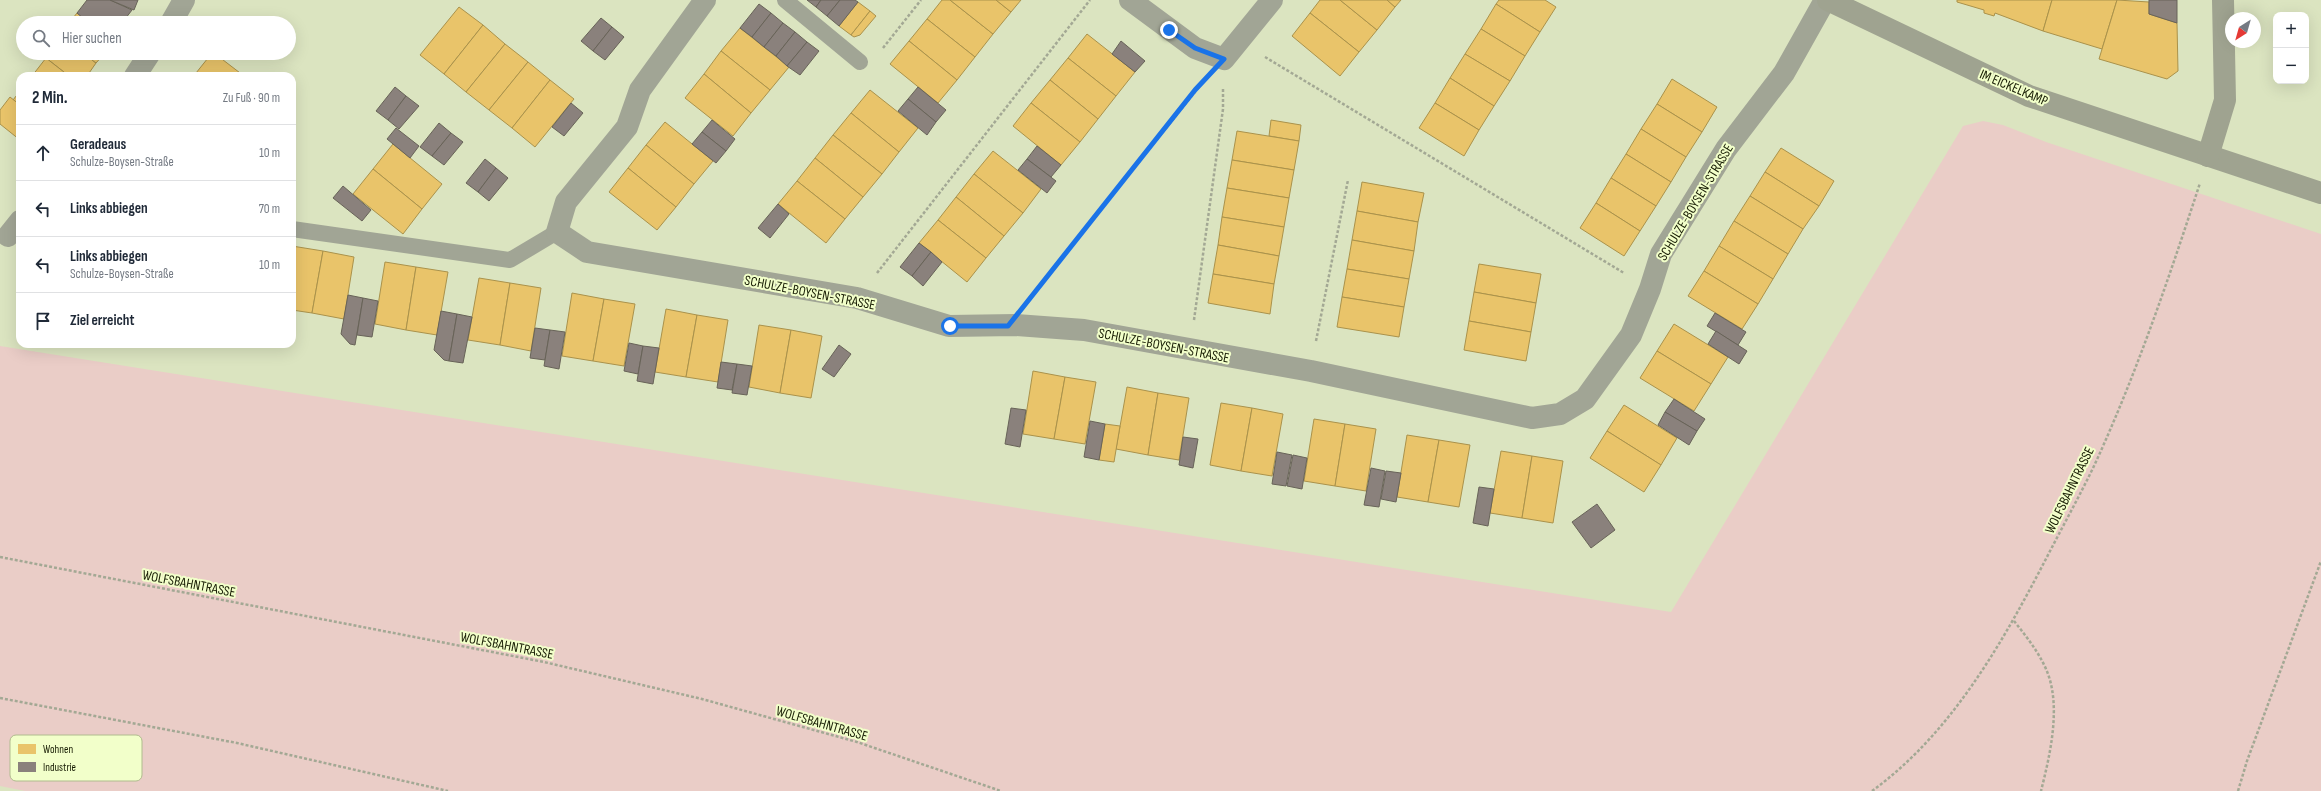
<!DOCTYPE html>
<html lang="de">
<meta charset="utf-8">
<style>
:root{--surface:#fff;--page:#f2f2f3;--text:#1f2937;--muted:#747a83;--line:#e0e1e3}
body{margin:0;font-family:"Sofia Sans Condensed",sans-serif;background:var(--page);color:var(--text)}
.controls{position:absolute;right:12px;top:12px;display:grid;overflow:hidden;border-radius:8px;box-shadow:0 4px 16px #0002}
.controls button{width:36px;height:36px;display:grid;place-items:center;padding:0;border:0;border-bottom:1px solid var(--line);background:var(--surface);color:var(--text);font:20px sans-serif}
.compass{position:absolute;left:2225px;top:12px;width:36px;height:36px;border-radius:50%;background:var(--surface);box-shadow:0 4px 16px #0002;rotate:217deg}
.stop{position:absolute;width:12px;height:12px;margin:-9px;border:3px solid #1a73e8;border-radius:50%;background:#fff}
.stop.end{background:#1a73e8;border-color:#fff;box-shadow:0 1px 4px #0008}
.list{margin:0;padding:0;list-style:none}
h2{display:flex;justify-content:space-between;align-items:center;height:52px;margin:0;padding:0 16px;font-size:17px}
h2 small{font-size:13px;font-weight:400;color:var(--muted)}
.list li{display:grid;grid-template-columns:26px 1fr auto;gap:12px;align-items:center;box-sizing:border-box;height:56px;padding:0 16px;border-top:1px solid var(--line)}
.list b{display:block;font-size:15px;white-space:nowrap}
.list p{margin:0;font-size:13px;white-space:nowrap;color:var(--muted)}
.list em{font-size:13px;font-style:normal;color:var(--muted)}
.icon{flex:none;width:22px;height:22px;fill:none;stroke:currentColor;stroke-width:2;stroke-linecap:round;stroke-linejoin:round}
.map{position:relative;flex:none;width:2321px;height:791px;overflow:hidden}
.search{position:absolute;background:var(--surface);box-shadow:0 4px 16px #0002;left:16px;top:16px;width:280px;height:44px;display:flex;align-items:center;gap:10px;box-sizing:border-box;padding:0 14px;border-radius:22px;color:var(--muted);font-size:15px}
.panel{position:absolute;background:var(--surface);box-shadow:0 4px 16px #0002;left:16px;top:72px;width:280px;height:276px;border-radius:12px}
.map>svg:first-child{display:block}
</style>
<div class="map">
<svg width="2321" height="791" viewBox="0 0 2321 791">
<rect width="100%" height="100%" fill="#dbe4c0"/>
<!-- green -->
<path fill="#eacdc7" d="M 1983,121 L 2003,125 L 2046,142 L 2321,234 L 2321,791 L 25,791 L 0,786 L 0,346 L 1671,612 L 1963,126 Z"/>
<!-- homes -->
<g fill="#e9c46a" stroke="#aa924b">
<path d="M 942,0 L 950,0 L 993,34 L 975,57 L 927,19 Z"/>
<path d="M 950,0 L 996,0 L 1011,12 L 993,34 Z"/>
<path d="M 996,0 L 1021,0 L 1011,12 Z"/>
<path d="M 1320,0 L 1340,0 L 1377,30 L 1359,52 L 1310,13 Z"/>
<path d="M 1340,0 L 1387,0 L 1395,7 L 1377,30 Z"/>
<path d="M 1387,0 L 1401,0 L 1395,7 Z"/>
<path d="M 1499,0 L 1545,0 L 1556,7 L 1540,32 L 1496,4 Z"/>
<path d="M 1957,0 L 2052,0 L 2043,31 L 1995,13 L 1994,16 L 1984,13 L 1984,10 L 1957,2 Z"/>
<path d="M 2052,0 L 2117,0 L 2102,49 L 2043,31 Z"/>
<path d="M 2117,0 L 2149,2 L 2149,14 L 2177,23 L 2178,71 L 2167,79 L 2099,59 Z"/>
<path d="M 858,2 L 870,11 L 851,35 L 839,26 Z"/>
<path d="M 1496,4 L 1540,32 L 1525,56 L 1481,29 Z"/>
<path d="M 459,7 L 483,25 L 444,74 L 420,55 Z"/>
<path d="M 870,11 L 876,16 L 860,35 L 854,37 L 851,35 Z"/>
<path d="M 77,13 L 89,23 L 69,23 Z"/>
<path d="M 1310,13 L 1359,52 L 1340,76 L 1292,36 Z"/>
<path d="M 927,19 L 975,57 L 957,80 L 909,41 Z"/>
<path d="M 483,25 L 505,44 L 466,92 L 444,74 Z"/>
<path d="M 740,28 L 789,67 L 770,90 L 721,51 Z"/>
<path d="M 1481,29 L 1525,56 L 1510,81 L 1465,54 Z"/>
<path d="M 1087,34 L 1135,72 L 1116,96 L 1068,58 Z"/>
<path d="M 909,41 L 957,80 L 938,103 L 890,64 Z"/>
<path d="M 505,44 L 528,62 L 489,110 L 466,92 Z"/>
<path d="M 721,51 L 770,90 L 751,113 L 704,74 Z"/>
<path d="M 50,53 L 83,53 L 96,63 L 87,76 L 69,76 L 46,58 Z"/>
<path d="M 83,53 L 105,53 L 96,63 Z"/>
<path d="M 212,53 L 214,53 L 244,76 L 200,76 L 196,73 Z"/>
<path d="M 1465,54 L 1510,81 L 1494,106 L 1450,78 Z"/>
<path d="M 46,58 L 69,76 L 32,76 Z"/>
<path d="M 1068,58 L 1116,96 L 1098,119 L 1050,80 Z"/>
<path d="M 528,62 L 550,80 L 512,128 L 489,110 Z"/>
<path d="M 704,74 L 751,113 L 733,136 L 685,98 Z"/>
<path d="M 1450,78 L 1494,106 L 1479,130 L 1435,103 Z"/>
<path d="M 1672,79 L 1717,107 L 1702,132 L 1657,104 Z"/>
<path d="M 550,80 L 574,99 L 535,147 L 512,128 Z"/>
<path d="M 1050,80 L 1098,119 L 1080,142 L 1031,103 Z"/>
<path d="M 870,90 L 918,128 L 899,152 L 851,113 Z"/>
<path d="M 20,91 L 20,105 L 13,100 Z"/>
<path d="M 10,97 L 20,105 L 20,140 L 0,124 L 0,110 Z"/>
<path d="M 1031,103 L 1080,142 L 1061,165 L 1013,126 Z"/>
<path d="M 1435,103 L 1479,130 L 1464,156 L 1419,128 Z"/>
<path d="M 1657,104 L 1702,132 L 1686,157 L 1641,129 Z"/>
<path d="M 851,113 L 899,152 L 882,174 L 833,135 Z"/>
<path d="M 1271,120 L 1301,125 L 1299,141 L 1269,136 Z"/>
<path d="M 665,122 L 713,161 L 694,184 L 646,145 Z"/>
<path d="M 1641,129 L 1686,157 L 1671,182 L 1626,154 Z"/>
<path d="M 1237,131 L 1299,141 L 1294,170 L 1232,160 Z"/>
<path d="M 833,135 L 882,174 L 863,197 L 815,158 Z"/>
<path d="M 393,144 L 442,184 L 422,209 L 373,169 Z"/>
<path d="M 646,145 L 694,184 L 676,207 L 628,168 Z"/>
<path d="M 1781,148 L 1834,181 L 1819,206 L 1765,172 Z"/>
<path d="M 993,151 L 1041,189 L 1023,213 L 974,174 Z"/>
<path d="M 1626,154 L 1671,182 L 1656,206 L 1611,178 Z"/>
<path d="M 815,158 L 863,197 L 845,219 L 797,181 Z"/>
<path d="M 1232,160 L 1294,170 L 1289,198 L 1227,188 Z"/>
<path d="M 628,168 L 676,207 L 657,230 L 609,192 Z"/>
<path d="M 373,169 L 422,209 L 403,234 L 353,194 Z"/>
<path d="M 1765,172 L 1819,206 L 1803,229 L 1750,196 Z"/>
<path d="M 974,174 L 1023,213 L 1004,236 L 956,197 Z"/>
<path d="M 1611,178 L 1656,206 L 1640,231 L 1596,203 Z"/>
<path d="M 797,181 L 845,219 L 826,243 L 778,204 Z"/>
<path d="M 1362,182 L 1424,193 L 1418,222 L 1357,211 Z"/>
<path d="M 1227,188 L 1289,198 L 1284,227 L 1222,217 Z"/>
<path d="M 1750,196 L 1803,229 L 1788,254 L 1734,221 Z"/>
<path d="M 956,197 L 1004,236 L 986,258 L 938,220 Z"/>
<path d="M 1596,203 L 1640,231 L 1624,256 L 1580,228 Z"/>
<path d="M 1357,211 L 1418,222 L 1414,251 L 1352,240 Z"/>
<path d="M 1222,217 L 1284,227 L 1279,256 L 1218,245 Z"/>
<path d="M 938,220 L 986,258 L 967,282 L 919,243 Z"/>
<path d="M 1734,221 L 1788,254 L 1773,279 L 1719,246 Z"/>
<path d="M 1352,240 L 1414,251 L 1409,279 L 1347,269 Z"/>
<path d="M 1218,245 L 1279,256 L 1274,284 L 1213,274 Z"/>
<path d="M 292,246 L 323,251 L 312,313 L 292,310 Z"/>
<path d="M 1719,246 L 1773,279 L 1758,304 L 1704,271 Z"/>
<path d="M 323,251 L 354,257 L 344,319 L 312,313 Z"/>
<path d="M 385,262 L 416,267 L 406,330 L 375,324 Z"/>
<path d="M 1479,264 L 1541,274 L 1536,303 L 1474,292 Z"/>
<path d="M 416,267 L 448,272 L 437,335 L 406,330 Z"/>
<path d="M 1347,269 L 1409,279 L 1404,307 L 1342,297 Z"/>
<path d="M 1704,271 L 1758,304 L 1742,329 L 1688,296 Z"/>
<path d="M 1213,274 L 1274,284 L 1270,314 L 1208,303 Z"/>
<path d="M 479,278 L 510,283 L 500,345 L 468,340 Z"/>
<path d="M 510,283 L 541,288 L 531,351 L 500,345 Z"/>
<path d="M 1474,292 L 1536,303 L 1531,332 L 1469,321 Z"/>
<path d="M 572,293 L 604,299 L 593,361 L 562,356 Z"/>
<path d="M 1342,297 L 1404,307 L 1399,337 L 1337,327 Z"/>
<path d="M 604,299 L 635,304 L 624,366 L 593,361 Z"/>
<path d="M 666,309 L 697,315 L 686,377 L 655,372 Z"/>
<path d="M 697,315 L 728,320 L 718,382 L 686,377 Z"/>
<path d="M 1469,321 L 1531,332 L 1526,361 L 1464,350 Z"/>
<path d="M 1674,324 L 1728,357 L 1711,384 L 1657,351 Z"/>
<path d="M 759,325 L 791,330 L 780,393 L 749,387 Z"/>
<path d="M 791,330 L 822,336 L 811,398 L 780,393 Z"/>
<path d="M 1657,351 L 1711,384 L 1694,411 L 1640,378 Z"/>
<path d="M 1033,371 L 1065,377 L 1054,439 L 1023,434 Z"/>
<path d="M 1065,377 L 1096,382 L 1085,444 L 1054,439 Z"/>
<path d="M 1127,387 L 1158,393 L 1148,455 L 1116,449 Z"/>
<path d="M 1158,393 L 1189,398 L 1179,460 L 1148,455 Z"/>
<path d="M 1221,403 L 1252,408 L 1241,471 L 1210,465 Z"/>
<path d="M 1624,405 L 1677,438 L 1661,465 L 1607,431 Z"/>
<path d="M 1252,408 L 1283,414 L 1272,476 L 1241,471 Z"/>
<path d="M 1314,419 L 1345,424 L 1335,486 L 1304,481 Z"/>
<path d="M 1105,424 L 1120,426 L 1114,462 L 1099,460 Z"/>
<path d="M 1345,424 L 1376,429 L 1366,491 L 1335,486 Z"/>
<path d="M 1607,431 L 1661,465 L 1644,492 L 1590,458 Z"/>
<path d="M 1407,435 L 1439,440 L 1428,502 L 1397,497 Z"/>
<path d="M 1439,440 L 1470,445 L 1459,507 L 1428,502 Z"/>
<path d="M 1501,451 L 1532,456 L 1522,518 L 1490,513 Z"/>
<path d="M 1532,456 L 1563,461 L 1553,523 L 1522,518 Z"/>
</g>
<!-- industry -->
<g fill="#8a817c" stroke="#686358">
<path d="M 87,0 L 110,0 L 132,10 L 122,23 L 89,23 L 77,13 Z"/>
<path d="M 110,0 L 138,0 L 134,10 Z"/>
<path d="M 807,0 L 821,0 L 816,7 Z"/>
<path d="M 821,0 L 840,0 L 827,16 L 816,7 Z"/>
<path d="M 840,0 L 855,0 L 858,2 L 839,26 L 827,16 Z"/>
<path d="M 2149,0 L 2177,0 L 2177,23 L 2149,14 Z"/>
<path d="M 759,4 L 771,13 L 752,37 L 740,28 Z"/>
<path d="M 771,13 L 783,23 L 764,47 L 752,37 Z"/>
<path d="M 601,18 L 612,27 L 593,51 L 581,41 Z"/>
<path d="M 783,23 L 795,32 L 776,56 L 764,47 Z"/>
<path d="M 612,27 L 624,37 L 605,60 L 593,51 Z"/>
<path d="M 795,32 L 807,42 L 787,66 L 776,56 Z"/>
<path d="M 1121,41 L 1145,61 L 1135,72 L 1112,54 Z"/>
<path d="M 807,42 L 819,51 L 800,75 L 787,66 Z"/>
<path d="M 395,87 L 406,96 L 388,120 L 376,111 Z"/>
<path d="M 918,87 L 946,110 L 936,122 L 908,99 Z"/>
<path d="M 406,96 L 419,106 L 399,129 L 388,120 Z"/>
<path d="M 908,99 L 936,122 L 927,135 L 898,111 Z"/>
<path d="M 571,103 L 583,113 L 564,136 L 552,127 Z"/>
<path d="M 712,120 L 735,139 L 726,151 L 702,132 Z"/>
<path d="M 439,123 L 451,133 L 432,156 L 420,147 Z"/>
<path d="M 396,128 L 419,146 L 410,158 L 387,139 Z"/>
<path d="M 702,132 L 726,151 L 716,163 L 692,144 Z"/>
<path d="M 451,133 L 463,142 L 444,165 L 432,156 Z"/>
<path d="M 1037,146 L 1061,165 L 1051,177 L 1027,159 Z"/>
<path d="M 485,159 L 496,168 L 478,192 L 466,183 Z"/>
<path d="M 1027,159 L 1056,181 L 1047,193 L 1018,170 Z"/>
<path d="M 496,168 L 508,178 L 489,201 L 478,192 Z"/>
<path d="M 343,186 L 371,210 L 362,221 L 333,198 Z"/>
<path d="M 778,204 L 789,214 L 770,238 L 758,228 Z"/>
<path d="M 919,243 L 931,252 L 912,276 L 900,267 Z"/>
<path d="M 931,252 L 942,262 L 923,286 L 912,276 Z"/>
<path d="M 348,295 L 363,298 L 355,345 L 350,344 L 341,334 Z"/>
<path d="M 363,298 L 378,301 L 372,337 L 357,335 Z"/>
<path d="M 441,311 L 457,314 L 449,361 L 444,360 L 434,350 Z"/>
<path d="M 1715,313 L 1746,332 L 1738,345 L 1707,326 Z"/>
<path d="M 457,314 L 472,317 L 463,363 L 449,361 Z"/>
<path d="M 535,328 L 550,330 L 545,360 L 530,358 Z"/>
<path d="M 550,330 L 565,332 L 559,369 L 544,366 Z"/>
<path d="M 1716,331 L 1747,351 L 1739,364 L 1708,344 Z"/>
<path d="M 629,343 L 643,346 L 638,374 L 624,371 Z"/>
<path d="M 839,345 L 851,354 L 834,377 L 822,369 Z"/>
<path d="M 643,346 L 659,348 L 653,384 L 637,381 Z"/>
<path d="M 721,362 L 737,364 L 732,390 L 717,388 Z"/>
<path d="M 737,364 L 752,366 L 747,395 L 732,393 Z"/>
<path d="M 1674,399 L 1705,419 L 1697,431 L 1665,412 Z"/>
<path d="M 1011,408 L 1026,410 L 1020,447 L 1005,444 Z"/>
<path d="M 1665,412 L 1697,431 L 1689,445 L 1658,425 Z"/>
<path d="M 1090,421 L 1105,424 L 1099,460 L 1084,457 Z"/>
<path d="M 1183,437 L 1198,439 L 1193,468 L 1179,465 Z"/>
<path d="M 1277,452 L 1292,455 L 1286,486 L 1272,484 Z"/>
<path d="M 1293,455 L 1307,458 L 1302,489 L 1287,486 Z"/>
<path d="M 1371,468 L 1385,471 L 1379,507 L 1364,505 Z"/>
<path d="M 1386,471 L 1401,473 L 1396,502 L 1381,499 Z"/>
<path d="M 1479,487 L 1494,489 L 1488,526 L 1473,523 Z"/>
<path d="M 1597,504 L 1615,530 L 1591,548 L 1572,522 Z"/>
</g>
<g fill="none" stroke-linecap="round" stroke-linejoin="round">
<!-- path -->
<g stroke="#a3a894" stroke-width="2.5" stroke-dasharray="3 2" stroke-linecap="butt">
<path d="M 883,48 L 921,0"/>
<path d="M 1265,57 L 1624,273"/>
<path d="M 877,273 L 1090,0"/>
<path d="M 1031,296 L 1203,82"/>
<path d="M 1194,320 L 1223,109 L 1223,87"/>
<path d="M 1316,341 L 1348,180"/>
<path d="M 0,557 L 544,662 L 702,699 L 857,742 L 1001,791"/>
<path d="M 2014,621 C 2026,636 2038,651 2046,669 C 2062,705 2050,755 2041,791"/>
<path d="M 0,698 L 237,743 L 448,791"/>
<path d="M 1872,791 C 1953,732 2004,640 2049,553 C 2064,524 2080,495 2094,466 C 2136,375 2169,278 2200,183"/>
<path d="M 2238,791 L 2247,761 L 2321,561"/>
</g>
<!-- lane -->
<g stroke="#a1a595" stroke-width="16">
<path d="M 785,0 L 860,62"/>
<path d="M 292,229 L 510,260 L 557,232"/>
</g>
<!-- street -->
<g stroke="#a1a595" stroke-width="22">
<path d="M 705,0 L 640,90 L 627,127 L 566,202 L 557,232 L 587,252 L 857,298 L 949,326 L 1016,325 L 1084,330 L 1311,371 L 1532,418 L 1560,414 L 1585,399 L 1631,335 L 1650,289 L 1661,254 L 1726,149 L 1784,73 L 1825,0"/>
<path d="M 1130,0 L 1195,48 L 1224,59 L 1272,0"/>
<path d="M 171,23 L 184,0"/>
<path d="M 135,76 L 150,53"/>
<path d="M 8,236 L 20,221"/>
</g>
<!-- secondary -->
<g stroke="#9fa390" stroke-width="22">
<path d="M 1828,0 L 2029,96 L 2321,193"/>
<path d="M 2208,156 L 2225,100 L 2223,0"/>
</g>
</g>
<g fill="none" stroke-linecap="round" stroke-linejoin="round">
<!-- route -->
<path stroke="#1a73e8" stroke-width="5" d="M 950,326 L 1008,326 L 1195,90 L 1224,59 L 1195,48 L 1169,30"/>
</g>
<g text-anchor="middle" stroke-width="4" stroke-linejoin="round" paint-order="stroke">
<!-- street labels -->
<g font-size="14" fill="#171c03" stroke="#f2ffca">
<text transform="translate(2014 87) rotate(23)" y="5">IM EICKELKAMP</text>
<text transform="translate(1695 202) rotate(-59)" y="5">SCHULZE-BOYSEN-STRASSE</text>
<text transform="translate(810 292) rotate(11)" y="5">SCHULZE-BOYSEN-STRASSE</text>
<text transform="translate(1164 345) rotate(11)" y="5">SCHULZE-BOYSEN-STRASSE</text>
<text transform="translate(2069 490) rotate(-64)" y="5">WOLFSBAHNTRASSE</text>
<text transform="translate(189 583) rotate(11)" y="5">WOLFSBAHNTRASSE</text>
<text transform="translate(507 645) rotate(11)" y="5">WOLFSBAHNTRASSE</text>
<text transform="translate(822 723) rotate(16)" y="5">WOLFSBAHNTRASSE</text>
</g>
</g>
<!-- legend -->
<rect x="10" y="735" width="132" height="46" rx="6" fill="#f2ffca" stroke="#b0bb8e" stroke-width="1"/>
<rect x="18" y="744" width="18" height="10" fill="#e9c46a"/>
<rect x="18" y="762" width="18" height="10" fill="#8a817c"/>
<g font-size="11" fill="#171c03">
<text x="43" y="753">Wohnen</text>
<text x="43" y="771">Industrie</text>
</g>
</svg>
<div class="controls">
<button>+</button>
<button>−</button>
</div>
<svg class="compass" viewBox="-18 -18 36 36"><path d="M0-13l5 13h-10z" fill="#e53935"/><path d="M0 13l5-13h-10z" fill="#747a83"/></svg>
<div class="stop" style="left:950px;top:326px"></div>
<div class="stop end" style="left:1169px;top:30px"></div>
<div class="search"><svg class="icon" aria-label="search" viewBox="0 0 24 24"><circle cx="10" cy="10" r="6"/><path d="M15 15l6 6"/></svg>Hier suchen</div>
<section class="panel">
<h2>2 Min.<small>Zu Fuß · 90 m</small></h2>
<ul class="list">
<li><svg class="icon" aria-label="ahead" viewBox="0 0 24 24"><path d="M12 20V5M6 11l6-6 6 6"/></svg><div><b>Geradeaus</b><p>Schulze-Boysen-Straße</p></div><em>10 m</em></li>
<li><svg class="icon" aria-label="left" viewBox="0 0 24 24"><path d="M17 20v-9H6M10 6l-5 5 5 5"/></svg><div><b>Links abbiegen</b></div><em>70 m</em></li>
<li><svg class="icon" aria-label="left" viewBox="0 0 24 24"><path d="M17 20v-9H6M10 6l-5 5 5 5"/></svg><div><b>Links abbiegen</b><p>Schulze-Boysen-Straße</p></div><em>10 m</em></li>
<li><svg class="icon" aria-label="arrive" viewBox="0 0 24 24"><path d="M6 21V4h12l-3 4 3 4H6"/></svg><div><b>Ziel erreicht</b></div></li>
</ul>
</section>
</div>
